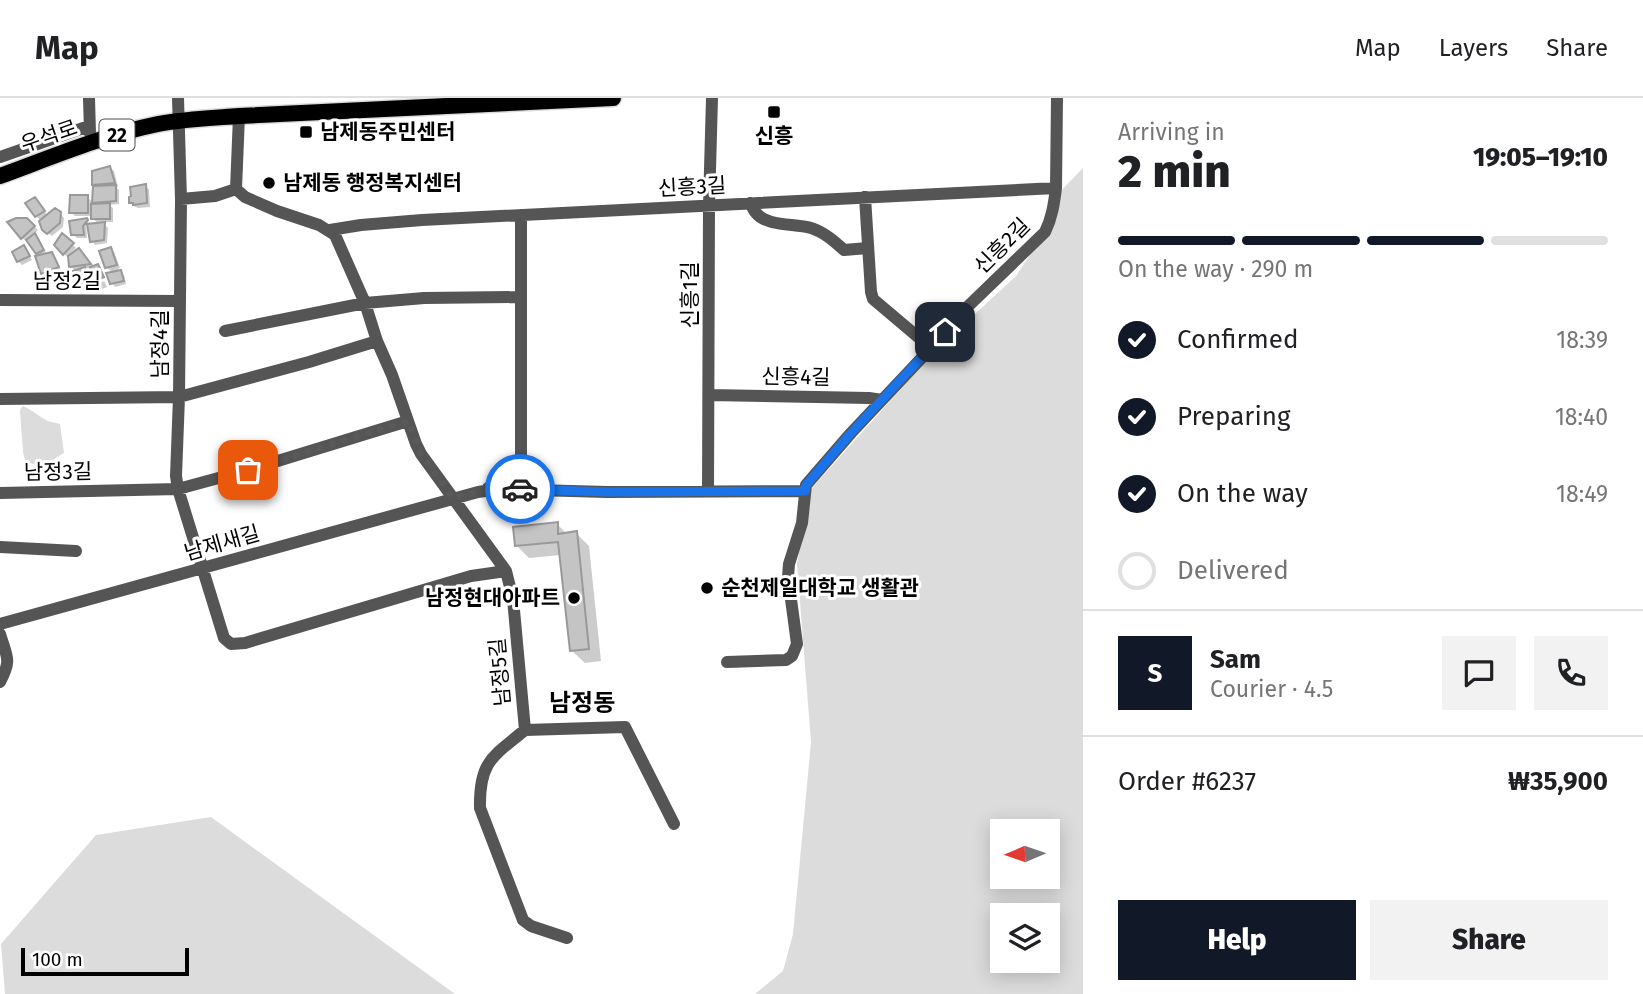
<!DOCTYPE html>
<html lang="en">
<head>
<meta charset="utf-8">
<style>
  :root { --surface:#fff; --page:#f2f2f2; --text:#202124; --muted:#757577; --line:#e0e0e0; --accent:#111827 }
  body { margin:0; font-family:"Fira Sans","Noto Sans KR",sans-serif; background:var(--page); color:var(--text); height:100vh; display:flex; flex-direction:column; font-size:26px; white-space:nowrap }
  * { box-sizing:border-box; margin:0 }
  p { font-size:23px; color:var(--muted) }
  .icon { flex:none; width:38px; height:38px; fill:none; stroke:currentColor; stroke-width:2; stroke-linecap:round; stroke-linejoin:round }
  .map { position:relative; flex:1; overflow:hidden }
  .panel { display:flex; flex-direction:column; background:var(--surface); width:560px }
  .panel>* { flex:none }
  .needle { width:46px; rotate:268deg }
  .controls { position:absolute; left:990px; top:721px; display:grid; gap:14px }
  .controls a { display:grid; place-items:center; width:70px; height:70px; border-radius:0px; background:var(--surface); box-shadow:0 4px 18px #0003; font-size:35px }
  .scale { position:absolute; left:21px; bottom:18px; width:168px; box-sizing:border-box; padding-left:7px; border:4px solid #000; border-top:0; font-size:19px; line-height:24px; white-space:nowrap; color:#000; -webkit-text-stroke:5px #fff; paint-order:stroke }
  .pin { position:absolute; display:grid; place-items:center; width:60px; height:60px; color:#fff; margin:-30px; border-radius:14px; box-shadow:0 4px 10px #0006 }
  .courier { position:absolute; display:grid; place-items:center; width:70px; height:70px; margin:-35px; border:5px solid #1a73e8; border-radius:50%; background:#fff; color:#222; box-shadow:0 2px 9px #0007 }
  .head em { font-style:normal; font-weight:800 }
  .head div { display:flex; flex-direction:column-reverse }
  .head { display:flex; align-items:center; justify-content:space-between; height:119px; padding:0 35px }
  h1 { font-size:46px; font-weight:800; line-height:52px }
  .bar { display:grid; grid-template-columns:repeat(4,1fr); gap:10px 7px; align-content:center; height:84px; padding:0 35px }
  .bar i { height:9px; border-radius:5px; background:var(--line) }
  .bar .current { background:var(--accent) }
  .bar p { grid-column:span 4 }
  .line { display:flex; align-items:center; gap:18px; padding:0 35px; border-top:2px solid var(--line) }
  .line div { flex:1 }
  .round { display:grid; place-items:center; flex:none; width:74px; height:74px; border-radius:0px; background:var(--page) }
  ol { padding:0 35px; list-style:none }
  li { display:flex; align-items:center; gap:21px; height:77px }
  li p { margin-inline-start:auto }
  li .icon { padding:7px; border-radius:50%; background:var(--accent); color:#fff; stroke-width:4 }
  li:last-child { color:var(--muted) }
  li i { width:38px; height:38px; border:4px solid var(--line); border-radius:50% }
  .button { display:flex; gap:14px; margin-top:auto; padding:14px 35px }
  .button a { flex:1; height:80px; border-radius:0px; background:var(--accent); color:#fff; font-size:28px; font-weight:800; line-height:80px; text-align:center }
  .button a+a { background:var(--page); color:var(--text) }
  header { display:flex; align-items:center; gap:42px; box-sizing:border-box; height:98px; padding:0 35px; background:var(--surface); border-bottom:2px solid var(--line) }
  header strong { font-size:33px }
  nav { display:flex; gap:38px; margin-inline-start:auto; font-size:24px }
  main { display:flex; flex:1; min-height:0 }
  .map>svg:first-child { display:block }
  .green { fill:#dcdcdc; fill-rule:evenodd }
  .shadow { fill:#0003 }
  .building { fill:#c4c4c4; stroke:#999; stroke-width:2 }
  .lines { fill:none; stroke-linecap:round; stroke-linejoin:round }
  .major-casing { stroke:#dbdbdb; stroke-width:19 }
  .minor { stroke:#555; stroke-width:12 }
  .major { stroke:#000; stroke-width:16 }
  .done { stroke:#595959; stroke-width:7; stroke-dasharray:0 12.6 }
  .route { stroke:#1a73e8; stroke-width:9 }
  .poi-dot { fill:#000; stroke:#fff; stroke-width:2.5 }
  .labels { text-anchor:middle; stroke-width:6; stroke-linejoin:round; paint-order:stroke }
  .shield { fill:#fff; stroke:#4c4c4c; stroke-width:2 }
  .shield-label { font-size:19px; font-weight:bold; fill:#000 }
  .poi-label { font-size:21px; font-weight:bold; fill:#000; stroke:#fff; text-anchor:start }
  .street-label { font-size:21px; fill:#000; stroke:#fff }
  .quarter-label { font-size:24px; font-weight:bold; fill:#000; stroke:#fff }
</style>
</head>
<body>
<header>
<strong>Map</strong>
<nav><a>Map</a><a>Layers</a><a>Share</a></nav>
</header>
<main>
<div class="map">
<svg width="1083" height="896" viewBox="0 0 1083 896">
  <rect width="100%" height="100%" fill="#fff"/>
  <path class="green" d="M1083,70V896H755L783,873L793,836L811,644L797,466L811,391L935,253L1016,178L1045,134L1055,99ZM1003,733H1048V779H1003ZM1003,817H1048V863H1003Z
    M23,308C33,312 39,319 48,323C50,324 58,325 60,326L64,355C50,363 41,373 25,362L23,354L20,313L21,310Z
    M211,719L455,896H5L1,846L96,737Z"/>
  <path class="shadow" d="M110,70L114,73L118,89H116L119,92V106L109,107L113,110V124H102L108,130L107,145L95,147L92,143L99,126L93,121L95,118H75L71,114L88,99L91,103V108H97L94,104V74Z
    M146,88L149,92L150,109L138,110L134,108L130,105L133,100Z
    M38,105L48,118L60,115L64,120L63,129L52,138L48,135L41,123L36,118Z
    M26,121L38,132L34,136L39,141L47,157L51,156L55,160L61,173L46,179L43,175L41,159L28,142L26,143L22,140Z
    M87,122L90,125L89,127V124H86L87,140H77L73,136Z
    M72,146L76,150L67,159L56,147Z
    M110,151L114,154L120,170L118,171L124,177L126,186L115,189L112,185L113,175L107,170Z
    M27,153L32,162L22,167L18,163Z
    M83,156L93,169H99L104,181L97,182L92,170L84,171L88,175L91,190L84,193L80,189L76,174L71,168Z
    M104,183L107,189L97,193L94,188Z
    M557,426L567,436L576,435L589,448L601,563L585,565L572,553L561,457L529,460L517,448Z"/>
  <path class="building" d="M110,68L115,85L92,87V73Z
    M146,86L147,105L133,107V105H129V99L131,98L130,89Z
    M116,87V103L92,105L93,88Z
    M70,97H88V115H69Z
    M35,99L45,113L35,119L25,105Z
    M110,105V121H91V106Z
    M55,110L61,114L60,125L47,136L42,132L39,123Z
    M16,120H27L35,128L21,141L7,124Z
    M87,120L88,122L83,128L84,137H71L69,123Z
    M105,124L104,142L90,144L87,126Z
    M35,135L44,152L36,156L26,142Z
    M62,135L74,145L63,157L54,147Z
    M24,147L30,158L17,164L12,154Z
    M111,149L117,167L105,170L99,153Z
    M79,150L91,166L69,169L68,158Z
    M52,154L59,169L41,176L35,158Z
    M98,166L104,179L94,182L90,169Z
    M85,169L88,187L78,190L73,173Z
    M121,172L124,183L110,186L106,175Z
    M558,424V436L577,433L589,551L570,553L558,444L515,448L513,429Z"/>
  <g class="lines">
    <g class="major-casing">
      <path id="major" d="M0,78C52,59 104,37 158,26C185,21 212,20 239,18L613,0"/>
    </g>
    <path class="minor" d="M89,0L90,35
      M178,0L181,101L179,299L176,378L178,391L224,540L231,546L245,545L471,478L506,473
      M239,18L236,91L245,99L277,113L319,127L335,137L365,205L377,243L392,277L416,346L421,356L506,473L513,501L525,632L625,629L674,726
      M0,59L89,28
      M865,99L871,194L873,201L931,250
      M181,101L215,98L236,91
      M750,105C752,108 753,112 756,115C768,129 794,125 811,130C824,134 834,143 844,152L868,150
      M521,117V392
      M330,132L361,127L422,122L1056,90L1057,0
      M0,202L179,203
      M225,233L365,205L424,200L521,199
      M709,297L869,300L882,302
      M0,301L179,299L309,264L377,243
      M488,390L502,382L521,360
      M708,394L709,107L712,0
      M0,395L178,391L248,372L408,323
      M0,449L76,453
      M0,526L478,394L500,391L607,394L805,393
      M0,536C7,560 12,561 0,584
      M727,564L786,562L792,558L797,546L788,479L789,466L802,425L806,387L851,335L931,250L959,217L1045,134C1052,120 1054,106 1056,90
      M525,632C492,659 479,664 480,710L523,822L531,828L567,840"/>
    <use href="#major" class="major"/>
  </g>
  <g class="lines">
    <path class="done" d="M248,372L408,323L421,356L453,400L478,394L520,391"/>
    <path class="route" d="M520,391L607,394L805,393L806,387L851,335L945,234"/>
  </g>
  <g class="poi-dot">
    <rect x="767" y="7" width="14" height="14" rx="3.5"/>
    <rect x="299" y="27" width="14" height="14" rx="3.5"/>
    <circle cx="269" cy="85" r="7"/>
    <circle cx="707" cy="490" r="7"/>
    <circle cx="574" cy="500" r="7"/>
  </g>
  <g class="labels">
    <rect class="shield" x="99.5" y="21.5" width="35" height="31" rx="5"/>
    <g class="shield-label">
      <text x="117" y="44">22</text>
    </g>
    <g class="poi-label">
      <text x="320" y="41">남제동주민센터</text>
      <text x="774" y="45" text-anchor="middle">신흥</text>
      <text x="283" y="92">남제동 행정복지센터</text>
      <text x="721" y="497">순천제일대학교 생활관</text>
      <text x="560" y="507" text-anchor="end">남정현대아파트</text>
    </g>
    <g class="street-label">
      <text transform="translate(49 38) rotate(-19)" y="7">우석로</text>
      <text transform="translate(692 89) rotate(-3)" y="7">신흥3길</text>
      <text transform="translate(1002 148) rotate(-45)" y="7">신흥2길</text>
      <text x="67" y="190">남정2길</text>
      <text transform="translate(690 197) rotate(-90)" y="7">신흥1길</text>
      <text transform="translate(160 246) rotate(-90)" y="7">남정4길</text>
      <text transform="translate(796 279) rotate(1)" y="7">신흥4길</text>
      <text transform="translate(58 374) rotate(-1)" y="7">남정3길</text>
      <text transform="translate(222 445) rotate(-16)" y="7">남제새길</text>
      <text transform="translate(500 574) rotate(-95)" y="7">남정5길</text>
    </g>
    <g class="quarter-label">
      <text x="582" y="613">남정동</text>
    </g>
  </g>
</svg>
<div class="controls">
<a><svg class="needle" viewBox="-14 -14 28 28"><path d="M0-13l5 13h-10z" fill="#e53935"/><path d="M0 13l5-13h-10z" fill="#757577"/></svg></a>
<a><svg class="icon" aria-label="layers" viewBox="0 0 24 24"><path d="M12 4l9 5-9 5-9-5zM3 14l9 5 9-5"/></svg></a>
</div>
<div class="scale">100 m</div>
<div class="pin" style="left:248px;top:372px;background:#ea580c"><svg class="icon" aria-label="bag" viewBox="0 0 24 24"><path d="M5 8h14l-1 12H6zM9 8a3 3 0 0 1 6 0"/></svg></div>
<div class="pin" style="left:945px;top:234px;background:#1f2937"><svg class="icon" aria-label="home" viewBox="0 0 24 24"><path d="M3 11l9-7 9 7M6 9v11h12V9"/></svg></div>
<div class="courier" style="left:520px;top:391px"><svg class="icon" aria-label="car" viewBox="0 0 24 24"><path d="M5 17H2v-5l4-1 3-4h7l3 4 3 1v5h-3M9 17h6M6 11h13"/><circle cx="7" cy="17" r="2"/><circle cx="17" cy="17" r="2"/></svg></div>
</div>
<section class="panel">
<div class="head"><div><h1>2 min</h1><p>Arriving in</p></div><em>19:05–19:10</em></div>
<div class="bar"><i class="current"></i><i class="current"></i><i class="current"></i><i></i><p>On the way · 290 m</p></div>
<ol>
<li><svg class="icon" aria-label="check" viewBox="0 0 24 24"><path d="M5 12l5 5 9-10"/></svg>Confirmed<p>18:39</p></li>
<li><svg class="icon" aria-label="check" viewBox="0 0 24 24"><path d="M5 12l5 5 9-10"/></svg>Preparing<p>18:40</p></li>
<li><svg class="icon" aria-label="check" viewBox="0 0 24 24"><path d="M5 12l5 5 9-10"/></svg>On the way<p>18:49</p></li>
<li><i></i>Delivered</li>
</ol>
<div class="line" style="height:126px"><b class="round" style="background:var(--accent);color:#fff">S</b><div><b>Sam</b><p>Courier · 4.5</p></div><a class="round"><svg class="icon" aria-label="chat" viewBox="0 0 24 24"><path d="M4 5h16v11H9l-5 4z"/></svg></a><a class="round"><svg class="icon" aria-label="phone" viewBox="0 0 24 24"><path d="M5 4h4l2 5-3 2q2 4 5 5l2-3 5 2v4C11 20 4 13 5 4z"/></svg></a></div>
<div class="line" style="height:91px"><div>Order #6237</div><b>₩35,900</b></div>
<div class="button"><a>Help</a><a>Share</a></div>
</section>
</main>
</body>
</html>
